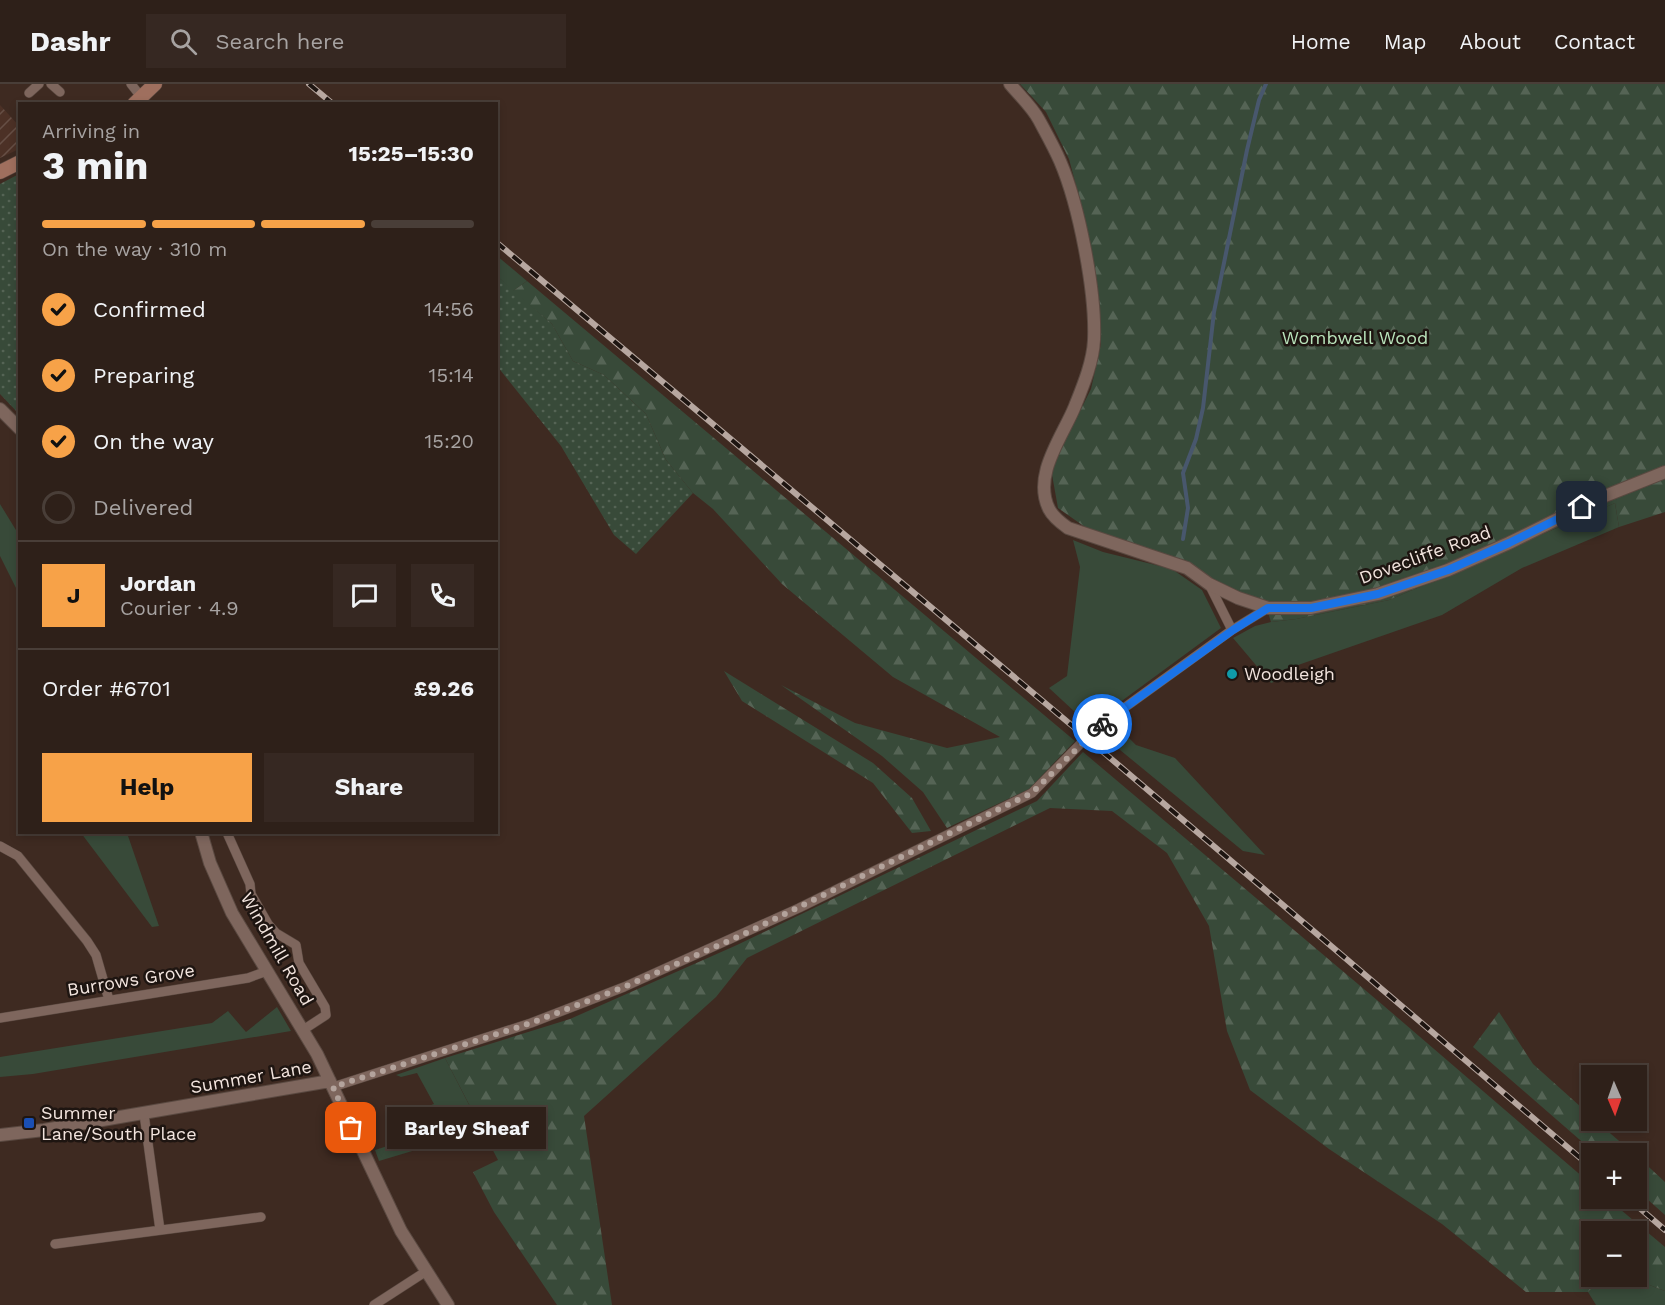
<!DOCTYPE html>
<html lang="en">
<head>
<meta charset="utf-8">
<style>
  :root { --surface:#2e2019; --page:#362822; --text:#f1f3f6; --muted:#a7a3a2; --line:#493e38; --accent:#f7a248 }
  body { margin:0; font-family:"Work Sans",sans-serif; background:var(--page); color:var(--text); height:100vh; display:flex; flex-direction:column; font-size:22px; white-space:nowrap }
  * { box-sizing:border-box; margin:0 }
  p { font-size:20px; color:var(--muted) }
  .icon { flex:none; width:33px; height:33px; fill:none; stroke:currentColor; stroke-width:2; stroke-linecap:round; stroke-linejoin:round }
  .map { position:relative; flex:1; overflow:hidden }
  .side { position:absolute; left:18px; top:18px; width:480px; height:732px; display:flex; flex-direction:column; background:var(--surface); border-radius:0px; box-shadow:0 3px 9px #0003,0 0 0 2px var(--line) }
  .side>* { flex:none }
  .needle { width:39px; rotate:178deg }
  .controls { position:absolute; left:1581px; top:981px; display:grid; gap:12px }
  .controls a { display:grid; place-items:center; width:66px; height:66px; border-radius:0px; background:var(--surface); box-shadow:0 3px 9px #0003,0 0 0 2px var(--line); font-size:30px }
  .pin { position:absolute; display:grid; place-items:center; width:51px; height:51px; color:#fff; margin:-26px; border-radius:12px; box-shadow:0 3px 9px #0006 }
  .courier { position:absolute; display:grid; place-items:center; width:60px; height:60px; margin:-30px; border:4px solid #1a73e8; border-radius:50%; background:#fff; color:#222; box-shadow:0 2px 8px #0007 }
  .bubble { position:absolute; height:42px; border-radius:0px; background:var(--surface); box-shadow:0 3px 9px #0003,0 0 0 2px var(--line); font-size:20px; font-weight:700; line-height:42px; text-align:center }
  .headline em { font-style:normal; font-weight:700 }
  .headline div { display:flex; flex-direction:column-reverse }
  .headline { display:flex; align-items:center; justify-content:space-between; height:102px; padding:0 24px }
  h1 { font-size:39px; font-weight:700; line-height:45px }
  .bar { display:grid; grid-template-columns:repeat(4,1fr); gap:9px 6px; align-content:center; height:72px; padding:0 24px }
  .bar i { height:8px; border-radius:4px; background:var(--line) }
  .bar .active { background:var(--accent) }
  .bar p { grid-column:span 4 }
  .line { display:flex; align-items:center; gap:15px; padding:0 24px; border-top:2px solid var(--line) }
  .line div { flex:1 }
  .round { display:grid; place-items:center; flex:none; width:63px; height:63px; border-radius:0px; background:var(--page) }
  ol { padding:0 24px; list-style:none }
  li { display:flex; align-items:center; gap:18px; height:66px }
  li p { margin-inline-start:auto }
  li .icon { padding:6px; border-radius:50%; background:var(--accent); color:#111; stroke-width:4 }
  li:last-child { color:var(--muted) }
  li i { width:33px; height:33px; border:3px solid var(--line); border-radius:50% }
  .cta { display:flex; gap:12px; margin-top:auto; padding:12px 24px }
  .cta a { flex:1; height:69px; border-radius:0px; background:var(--accent); color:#111; font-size:24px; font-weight:700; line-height:69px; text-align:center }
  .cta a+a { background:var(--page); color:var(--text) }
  header { display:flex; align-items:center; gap:36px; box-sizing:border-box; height:84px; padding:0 30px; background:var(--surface); border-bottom:2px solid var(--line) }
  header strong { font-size:28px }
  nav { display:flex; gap:33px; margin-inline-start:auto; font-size:21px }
  .search { width:420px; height:54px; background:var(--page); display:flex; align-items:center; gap:15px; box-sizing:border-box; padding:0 21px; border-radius:0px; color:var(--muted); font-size:22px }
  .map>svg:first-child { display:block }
  .industrial { fill:url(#industrial-furrows) }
  .grass { fill:#384a39 }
  .forest { fill:url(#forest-firs) }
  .park { fill:url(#park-dots) }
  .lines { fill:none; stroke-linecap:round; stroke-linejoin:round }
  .stream { stroke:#48576d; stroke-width:4 }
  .minor-casing { stroke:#5a4941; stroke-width:10 }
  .tertiary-casing { stroke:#5a4941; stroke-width:14 }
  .secondary-casing { stroke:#5a4941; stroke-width:15 }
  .minor { stroke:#7e665d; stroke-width:9 }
  .tertiary { stroke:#7e665d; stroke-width:12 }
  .secondary { stroke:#9f6f5e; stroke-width:14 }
  .rail-casing { stroke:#b7a7a0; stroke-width:6 }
  .rail { stroke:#1e1511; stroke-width:4; stroke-dasharray:11; stroke-linecap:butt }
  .done { stroke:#b3a39c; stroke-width:6; stroke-dasharray:0 10.8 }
  .route { stroke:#1a73e8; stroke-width:8 }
  .culture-dot { fill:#0f9aa8; stroke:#1e1511; stroke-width:2 }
  .transit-dot { fill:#1a4fb4; stroke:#1e1511; stroke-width:2 }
  .labels { text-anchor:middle; stroke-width:5; stroke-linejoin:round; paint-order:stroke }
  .park-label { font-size:18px; fill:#bae4bc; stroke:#1e1511 }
  .street-label { font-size:18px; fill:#f2e4de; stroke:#1e1511 }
  .poi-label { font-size:18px; fill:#f2e4de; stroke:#1e1511; text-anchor:start }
</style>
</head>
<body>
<header>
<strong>Dashr</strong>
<div class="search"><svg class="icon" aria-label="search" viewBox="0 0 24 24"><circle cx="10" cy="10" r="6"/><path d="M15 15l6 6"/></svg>Search here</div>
<nav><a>Home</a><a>Map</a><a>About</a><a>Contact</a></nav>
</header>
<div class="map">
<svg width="1665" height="1221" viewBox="0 0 1665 1221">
  <defs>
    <pattern id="industrial-furrows" width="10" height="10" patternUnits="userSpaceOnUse" patternTransform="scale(1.5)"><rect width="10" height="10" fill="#4c3126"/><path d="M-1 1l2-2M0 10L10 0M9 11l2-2" fill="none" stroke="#664f45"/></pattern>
    <pattern id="forest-firs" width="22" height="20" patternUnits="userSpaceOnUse" patternTransform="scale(1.5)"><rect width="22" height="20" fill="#384a39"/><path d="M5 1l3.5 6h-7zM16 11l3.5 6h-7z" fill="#556455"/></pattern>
    <pattern id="park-dots" width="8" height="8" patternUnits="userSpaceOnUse" patternTransform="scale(1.5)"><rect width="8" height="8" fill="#384a39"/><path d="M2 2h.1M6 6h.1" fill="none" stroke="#556455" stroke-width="1.8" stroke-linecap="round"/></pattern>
  </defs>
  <rect width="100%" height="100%" fill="#3e2a21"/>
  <path class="industrial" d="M0,21L20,43L19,65L0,74Z"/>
  <path class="grass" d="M496,171L527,197L513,207L497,192Z
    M1615,419L1619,443L1522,484L1442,531L1278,588L1274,598L1271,599L1233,554L1255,542L1271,538L1296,535L1389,516Z
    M0,420L19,451V510L0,472Z
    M1073,456L1103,468L1172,485L1202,506L1221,544L1089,641L1049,604L1067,592L1080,483Z
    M1122,632L1121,646L1136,661L1175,674L1265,771L1243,767L1103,652Z
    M81,749H127L159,842L152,843Z
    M277,923L291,947L33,990L0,993V973L212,939L228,927L246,948Z
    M445,974L482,1046L379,1077L375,1066L403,1057C406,1050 402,1044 403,1037C405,1028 426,1023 434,1020L417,989L401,993L396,991Z
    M1603,1193H1629L1665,1207V1221H1596L1588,1208Z"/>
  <path class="forest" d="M1020,0H1665V428L1619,443L1615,419L1389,516L1296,535L1271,538L1266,522L1102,455L1058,424L1051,385L1091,305L1101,260L1099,214L1084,131L1069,75L1046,28Z
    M527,197L1075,657L1029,705L947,744L923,708L882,672L781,601L855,639L947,664L1000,653L893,593L782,500L713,425L693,409L666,376L646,330L604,291L573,277L552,240L513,207Z
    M724,587L873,679L912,714L931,747L912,749L873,699L742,617Z
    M1083,668L1384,922L1591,1100L1592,1114L1608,1115L1665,1163V1207L1629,1193L1636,1192V1148H1592V1192L1603,1193L1588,1208H1526L1442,1140L1329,1065L1250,1006L1227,947L1209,842L1167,769L1112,727L1050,724L747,874L716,913L584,1032L612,1221H557L494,1128L473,1088L498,1076L445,974L570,935L737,861L1037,717Z
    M1499,928L1533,980L1591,1032L1592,1036L1596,1037L1633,1069H1595L1473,963Z
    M1637,1072L1665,1098V1131L1637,1106Z"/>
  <path class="park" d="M19,90V330L0,310V100Z
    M497,192L552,240L573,277L604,291L646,330L666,376L693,409L636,470L614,451L561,362L497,282Z"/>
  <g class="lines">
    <path class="stream" d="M1183,455L1188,424L1183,389L1196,355L1203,324L1214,228L1247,66L1259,16L1266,0"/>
    <g class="minor-casing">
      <path id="minor" d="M51,0L60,8
        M131,0L142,14
        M29,9L39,0
        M1209,500L1232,546
        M228,751L250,800L251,810L268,840L276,849L296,861L299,879L325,923L326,931L303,946
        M0,762L18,772L87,857L96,871L109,916
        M0,934L248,894L267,887
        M333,1003L531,939L624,903L799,824L1032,709L1095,645L1232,546L1268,524
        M144,1030L160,1146
        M55,1160L261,1133
        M374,1221L425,1188"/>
    </g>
    <g class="tertiary-casing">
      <path id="tertiary" d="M1010,0C1020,12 1032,23 1039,36C1046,49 1054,63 1060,77C1079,121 1096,208 1094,256C1093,278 1083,302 1075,322C1063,352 1032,391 1049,425C1053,433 1061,439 1068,444L1187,484L1209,500L1238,514L1268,524H1311L1378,510L1448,486L1509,459L1600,414L1665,388
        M0,325L20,345
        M201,748L210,779L232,829L317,970L401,1147L448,1221
        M0,1051L44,1046L330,997"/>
    </g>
    <g class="secondary-casing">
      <path id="secondary" d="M134,20L155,0
        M0,88L20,78"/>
    </g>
    <use href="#minor" class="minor"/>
    <use href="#tertiary" class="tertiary"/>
    <use href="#secondary" class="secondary"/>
    <g class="rail-casing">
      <path id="rail" d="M309,0L333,20
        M496,158L1082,650L1592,1084
        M1628,1114L1665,1146"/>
    </g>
    <use href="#rail" class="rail"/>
  </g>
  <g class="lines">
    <path class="done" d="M351,1044L333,1003L531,939L624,903L742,851L1032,709L1102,640"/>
    <path class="route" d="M1102,640L1233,546L1268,524H1311L1378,510L1448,486L1509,459L1582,423"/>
  </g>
  <circle class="culture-dot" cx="1232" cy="590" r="6"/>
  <rect class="transit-dot" x="23" y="1033" width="12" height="12" rx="3"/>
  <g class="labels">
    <g class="park-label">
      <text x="1355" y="260">Wombwell Wood</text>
    </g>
    <g class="street-label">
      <text transform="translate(1425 471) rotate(-20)" y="6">Dovecliffe Road</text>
      <text transform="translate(277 865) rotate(60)" y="6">Windmill Road</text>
      <text transform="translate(131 896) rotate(-9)" y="6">Burrows Grove</text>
      <text transform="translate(251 993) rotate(-10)" y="6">Summer Lane</text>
    </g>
    <g class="poi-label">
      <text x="1244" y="596">Woodleigh</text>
      <text x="41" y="1035">Summer<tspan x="41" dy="21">Lane/South Place</tspan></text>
    </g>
  </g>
</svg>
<div class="controls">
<a><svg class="needle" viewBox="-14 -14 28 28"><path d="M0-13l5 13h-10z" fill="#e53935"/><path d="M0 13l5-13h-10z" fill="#a7a3a2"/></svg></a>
<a>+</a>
<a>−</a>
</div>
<div class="pin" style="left:351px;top:1044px;background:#ea580c"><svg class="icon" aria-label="bag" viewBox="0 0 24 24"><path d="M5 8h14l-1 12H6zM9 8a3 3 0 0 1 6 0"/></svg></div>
<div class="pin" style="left:1582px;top:423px;background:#1f2937"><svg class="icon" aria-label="home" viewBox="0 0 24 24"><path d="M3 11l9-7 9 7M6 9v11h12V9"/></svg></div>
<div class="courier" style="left:1102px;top:640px"><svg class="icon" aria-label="bike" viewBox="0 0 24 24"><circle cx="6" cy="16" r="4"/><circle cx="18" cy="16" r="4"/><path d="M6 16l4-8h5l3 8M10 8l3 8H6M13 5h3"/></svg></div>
<div class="bubble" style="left:387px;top:1023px;width:159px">Barley Sheaf</div>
<section class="side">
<div class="headline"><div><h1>3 min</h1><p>Arriving in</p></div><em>15:25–15:30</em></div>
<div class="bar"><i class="active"></i><i class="active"></i><i class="active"></i><i></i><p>On the way · 310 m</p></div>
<ol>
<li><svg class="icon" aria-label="check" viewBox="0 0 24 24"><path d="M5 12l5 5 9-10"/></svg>Confirmed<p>14:56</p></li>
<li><svg class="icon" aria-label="check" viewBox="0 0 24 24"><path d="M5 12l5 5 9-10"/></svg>Preparing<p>15:14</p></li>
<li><svg class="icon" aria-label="check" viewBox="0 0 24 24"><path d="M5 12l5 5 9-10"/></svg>On the way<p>15:20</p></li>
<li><i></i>Delivered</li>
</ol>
<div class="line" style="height:108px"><b class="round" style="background:var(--accent);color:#111">J</b><div><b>Jordan</b><p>Courier · 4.9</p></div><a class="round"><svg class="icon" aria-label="chat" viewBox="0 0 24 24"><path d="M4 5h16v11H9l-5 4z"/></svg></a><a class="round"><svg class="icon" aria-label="phone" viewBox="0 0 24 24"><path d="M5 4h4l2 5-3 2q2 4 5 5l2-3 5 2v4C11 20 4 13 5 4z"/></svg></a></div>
<div class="line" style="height:78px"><div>Order #6701</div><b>£9.26</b></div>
<div class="cta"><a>Help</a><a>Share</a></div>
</section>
</div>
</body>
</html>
